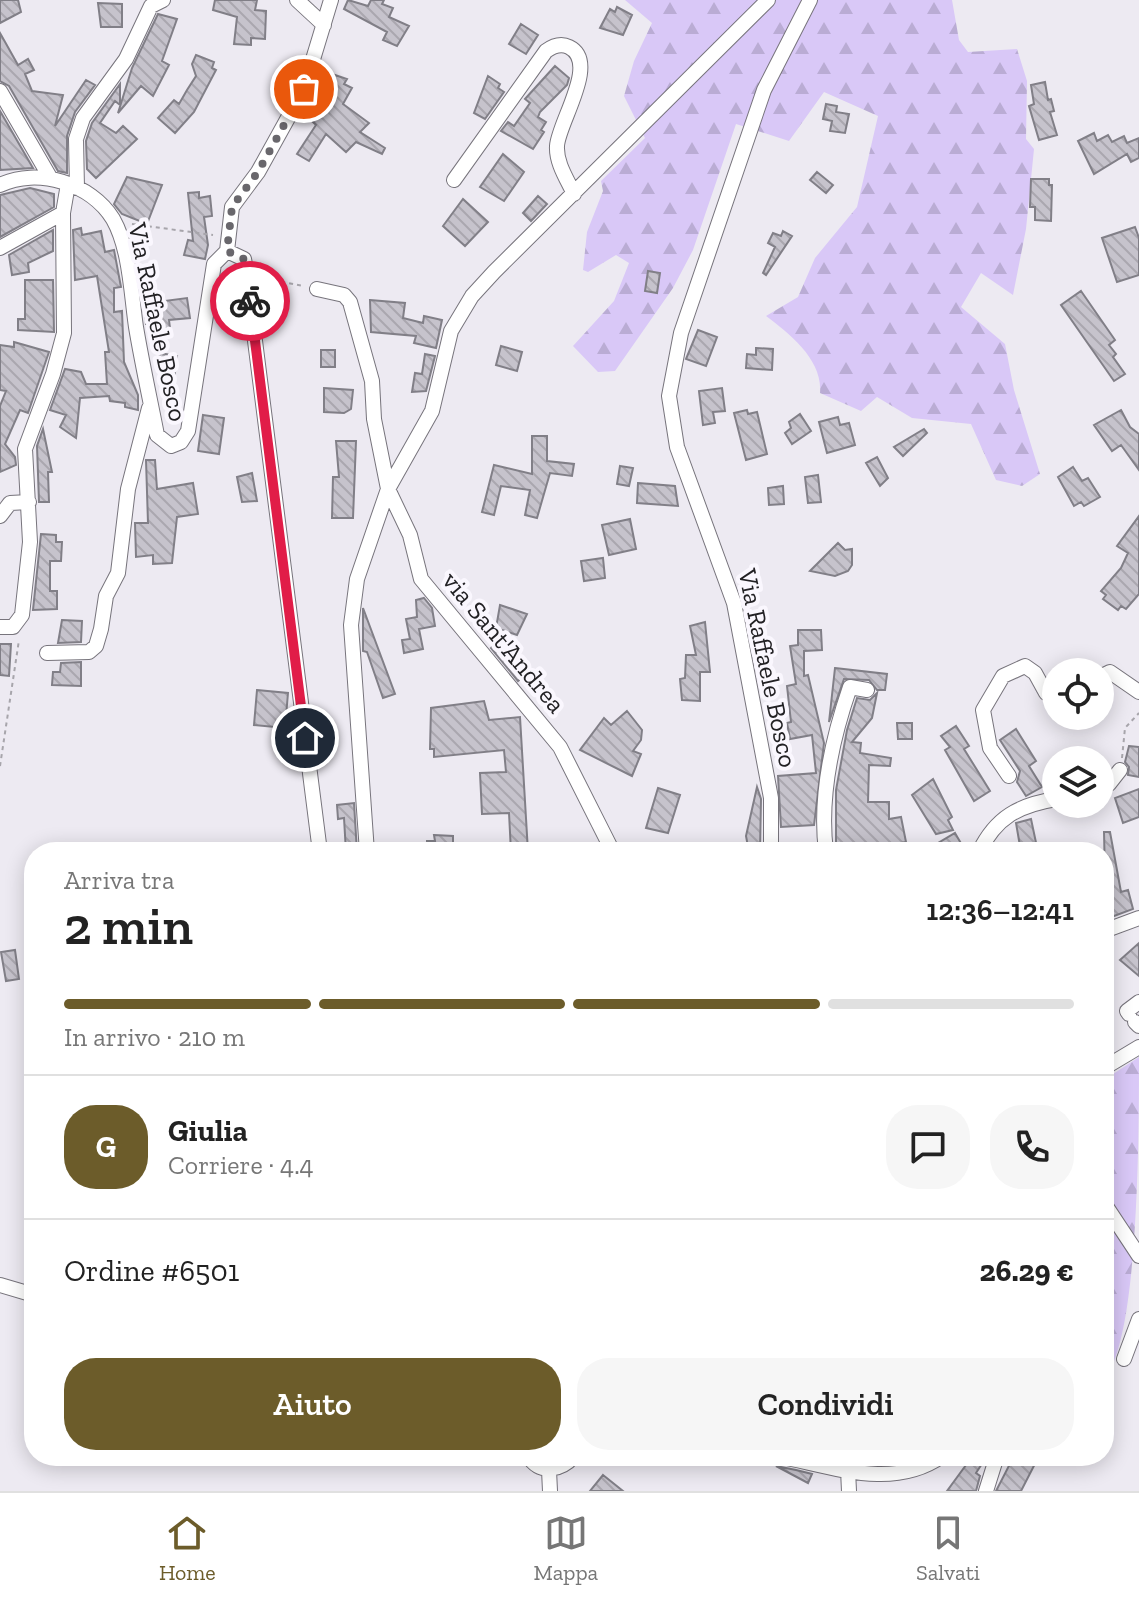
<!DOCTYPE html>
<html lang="it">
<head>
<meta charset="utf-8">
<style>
  :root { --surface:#fff; --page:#f6f6f6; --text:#222; --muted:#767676; --line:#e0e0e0; --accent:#6c5c2a }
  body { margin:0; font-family:"Zilla Slab",serif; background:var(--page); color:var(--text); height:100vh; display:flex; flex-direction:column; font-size:30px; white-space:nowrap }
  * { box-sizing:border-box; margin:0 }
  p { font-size:26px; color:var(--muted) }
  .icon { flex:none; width:44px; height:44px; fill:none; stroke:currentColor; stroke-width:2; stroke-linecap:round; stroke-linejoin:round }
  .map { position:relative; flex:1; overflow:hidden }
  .panel { position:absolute; left:24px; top:842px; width:1090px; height:624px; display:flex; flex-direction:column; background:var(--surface); border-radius:32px; box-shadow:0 4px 20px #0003 }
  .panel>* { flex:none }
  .tools { position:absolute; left:1042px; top:658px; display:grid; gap:16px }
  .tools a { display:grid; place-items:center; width:72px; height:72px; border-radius:50%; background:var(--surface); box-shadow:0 4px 20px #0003; font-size:40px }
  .pin { position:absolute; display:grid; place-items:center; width:68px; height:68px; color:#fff; margin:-34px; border:4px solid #fff; border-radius:50%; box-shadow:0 2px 8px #0007 }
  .courier { position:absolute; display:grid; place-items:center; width:80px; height:80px; margin:-40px; border:6px solid #e11d48; border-radius:50%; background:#fff; color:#222; box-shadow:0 2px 10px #0007 }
  .overview em { font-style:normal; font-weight:600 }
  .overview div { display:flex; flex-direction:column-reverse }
  .overview { display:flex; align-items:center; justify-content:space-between; height:136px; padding:0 40px }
  h1 { font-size:52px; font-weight:600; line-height:60px }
  .bar { display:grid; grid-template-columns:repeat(4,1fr); gap:12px 8px; align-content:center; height:96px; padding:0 40px }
  .bar i { height:10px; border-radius:6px; background:var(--line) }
  .bar .on { background:var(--accent) }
  .bar p { grid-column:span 4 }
  .line { display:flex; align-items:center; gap:20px; padding:0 40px; border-top:2px solid var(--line) }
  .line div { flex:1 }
  .round { display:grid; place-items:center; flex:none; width:84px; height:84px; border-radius:32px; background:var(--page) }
  .action { display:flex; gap:16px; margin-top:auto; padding:16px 40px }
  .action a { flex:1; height:92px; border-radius:32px; background:var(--accent); color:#fff; font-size:32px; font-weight:600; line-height:92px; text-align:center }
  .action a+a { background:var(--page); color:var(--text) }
  .dock { display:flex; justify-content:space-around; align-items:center; height:112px; border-top:2px solid var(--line); background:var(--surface); font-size:22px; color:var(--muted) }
  .dock a { display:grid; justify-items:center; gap:4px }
  .dock .on { color:var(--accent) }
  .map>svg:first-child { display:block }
  .forest { fill:url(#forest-firs) }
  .building { fill:url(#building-back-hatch); stroke:#817f87; stroke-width:2 }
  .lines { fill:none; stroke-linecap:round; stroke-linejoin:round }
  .minor-casing { stroke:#77747c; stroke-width:16 }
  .path { stroke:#a7a5ab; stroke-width:2; stroke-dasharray:4 4; stroke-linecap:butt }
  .minor { stroke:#fff; stroke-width:14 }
  .done { stroke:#69676c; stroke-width:8; stroke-dasharray:0 14.4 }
  .route { stroke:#e11d48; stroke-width:10 }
  .labels { text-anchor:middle; stroke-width:8; stroke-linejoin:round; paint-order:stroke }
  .street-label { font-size:26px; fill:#222124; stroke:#faf7fe }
</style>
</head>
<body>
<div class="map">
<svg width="1139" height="1491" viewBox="0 0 1139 1491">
  <defs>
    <pattern id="forest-firs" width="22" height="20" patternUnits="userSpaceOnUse" patternTransform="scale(2)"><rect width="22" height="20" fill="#d9c8f7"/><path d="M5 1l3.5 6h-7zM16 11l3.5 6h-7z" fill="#baacd4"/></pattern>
    <pattern id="building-back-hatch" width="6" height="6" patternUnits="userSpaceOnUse" patternTransform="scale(2)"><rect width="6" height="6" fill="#c6c3cc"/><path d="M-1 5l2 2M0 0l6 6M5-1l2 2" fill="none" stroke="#aaa7af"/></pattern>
  </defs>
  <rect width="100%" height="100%" fill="#edeaf2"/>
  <path class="forest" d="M625,0H952L959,40L968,52L1017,49L1027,81L1026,139L1034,149L1026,229L1013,295L981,273L961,307L1005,344L1014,390L1040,474L1022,486L996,480L971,424L912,418L877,397L861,411L820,393C823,360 790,334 766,316L798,297L815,258L857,207L878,116L824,92L789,141L736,124L693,250L673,288L615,371L598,372L573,346L614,301L629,263L616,255L588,272L583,270L587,232L603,191L601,181L645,138L624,96L634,61L652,23Z
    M1139,1057C1139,1129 1139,1320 1109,1372L1104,1368V1080Z"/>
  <path class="building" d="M0,0H18L21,12L0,23Z
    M215,0H257L255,10L266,11L265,39L251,38V45L234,44L237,17L213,10Z
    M348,0L368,6L371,0H384L382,4L393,8L389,17L409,26L397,46L383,40L387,32L344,9Z
    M98,3L122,4V27H101Z
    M617,7L632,15L623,35L600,28L610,9L615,12Z
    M158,14L177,19L162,61L169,65L153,96L141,86L118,113L132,68Z
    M521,24L538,35L526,54L509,44Z
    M0,33L18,65L28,59L34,70L25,74L32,91L63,95L55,126L86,80L95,85L75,112L67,136V173L58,171L9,86L0,81Z
    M196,55L214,62L212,68L216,70L194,112L175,133L158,118L174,100L179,104L187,90L196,76L192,64Z
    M555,66L569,78L567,85L540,112L538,117L546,122L541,130L544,132L533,149L501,131L508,122L514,126L530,103L525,99Z
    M335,75L347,79L344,84L352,88L343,104L369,123L360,132L385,148L382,154L356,142L346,152L326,134L309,161L297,154L316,125L310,119L320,110Z
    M488,76L500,84L498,88L504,92L485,119L474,113Z
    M1045,82L1048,100L1051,99L1054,111L1050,112L1057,135L1039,140L1029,106L1034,104L1031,85Z
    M120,84V105L115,101L100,123L116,133L123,126L137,139L96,178L87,169L86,141L92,123Z
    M826,104L837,106L836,112L849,114L845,133L830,131L832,121L823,119Z
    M0,111L33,168L0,170Z
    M1094,133L1097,141L1108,135L1112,142L1124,136L1127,143L1139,138V158L1131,162L1127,154L1094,174L1078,141Z
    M503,154L524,172L504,201L480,187Z
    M817,172L833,185L826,193L810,180Z
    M127,177L162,185L147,224L122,214L114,204Z
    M1031,179H1049V185H1052L1051,221L1035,220V207H1030Z
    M30,188L54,194V207L0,237V195Z
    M199,192V198L210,196L212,216L204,217L208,245L205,259L184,255L188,240L193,241L188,193Z
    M538,196L547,204L531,221L523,213Z
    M463,199L488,222L465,246L443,226Z
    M1135,227L1139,238V275L1117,282L1102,238Z
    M81,228L82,235L101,231L105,252L114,250L121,287L114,288V312L122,311L124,362L138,395V410L125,407V403L110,401L109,396L80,398L76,438L60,427L66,415L50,410L65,369L81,372L86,384H107L105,352H109L97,276L75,280L73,230Z
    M53,230V251L28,263L29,272L12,275L9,255Z
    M783,231L792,236L766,275L763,273L775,247L768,243L773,233L781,236Z
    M648,271L660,273L657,293L645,291Z
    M140,278H152L154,303L156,296L164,295L165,301L187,298L190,318L169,320L170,328H159L158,323L146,324Z
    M25,280H53L54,332L18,330V319H25Z
    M1081,291L1115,340L1109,345L1116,354L1113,357L1125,374L1114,381L1061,305Z
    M370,300L405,303L403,318L423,323L424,316L442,320L436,348L414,343L416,336L371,332Z
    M698,330L717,337L706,366L686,359Z
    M14,342L49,352L28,413L20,410L5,444L15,457L16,465L0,472V406L6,391L0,390V345L14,347Z
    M501,346L522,352L517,371L496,365Z
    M756,348L773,349L772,370L746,368L747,354L756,355Z
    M321,350H335V367H321Z
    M160,353L177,356L174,380L163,377L165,365L158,364Z
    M425,354L435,356L426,391L412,392L415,373L422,374Z
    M324,388L353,390L351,409L344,413L324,412Z
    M722,388L725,411L713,412L715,423L703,425L699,391Z
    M747,410L748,414L757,412L767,454L746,460L734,413Z
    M1121,410L1130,427L1139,434V470L1121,445L1112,451L1094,425Z
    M800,414L811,431L792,444L785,433L791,428L789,422Z
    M203,415L224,418L219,454L198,451Z
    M838,417L840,425L849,423L855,445L827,453L819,422Z
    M43,429L52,472H48L49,502H39L37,446Z
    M924,429L927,433L903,456L894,447Z
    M532,436H547V461L574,464L572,476L550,473L537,518L525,515L530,490L501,486L494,515L482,512L494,465L532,474Z
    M336,441H356L353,518H332L333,477H339Z
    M877,457L888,478L880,486L866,463Z
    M146,460H155L157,489L193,483L198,514L177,517L172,563L153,564V555L136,557L135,523H148Z
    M620,466L633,468L629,486L617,484Z
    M1073,467L1082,481L1088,478L1100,497L1084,506L1081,502L1074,506L1058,477Z
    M252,473L257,501L242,502L237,477Z
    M818,475L821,502L808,503L805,477Z
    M638,483L675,486L678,506L637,503Z
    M783,486L784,504L769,505L768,488Z
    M1139,516V594L1126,609L1121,606L1118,610L1103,599L1106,595L1101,591L1121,568L1128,553L1117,546Z
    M630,519L636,549L609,555L602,525Z
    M41,534L56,535V542H62L61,561H50V591H57V609L33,610Z
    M838,543L845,550L852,549V565L848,571L835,576L810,571Z
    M603,558L605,578L584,581L581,561Z
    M424,598L432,608L435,626L419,629L423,649L404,653L402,640L410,639L406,619L417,617L416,600Z
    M500,605L527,614L517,635L496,628Z
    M363,608L395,694L383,698L367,652L363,651Z
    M62,620L82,621L81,642L58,643Z
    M705,622L710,672H700V701L682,700L680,679L685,678L686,655H696L690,626Z
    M798,630H821L822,650L804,651V676L808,675L824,743L814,825L781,827L778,776L816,773L812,735L790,739L787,723L791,722L787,686L796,684L790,646L798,645Z
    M497,642L525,675L518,681L491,648Z
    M0,644H11L9,676L0,675Z
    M81,662V686L52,685L53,672H60L61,663Z
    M835,668L887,674L885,690H877L869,680L844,679L829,722Z
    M257,690L288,693L285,728L254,725Z
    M877,693L872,718L852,742L861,743L860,753L891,758L890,766L869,765L868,802H889V819L901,817L906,842L874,848V852H836V790L847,730L857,698L870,700Z
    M484,701L489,720L520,717L528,852H511L509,813L482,814L480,773L506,772L504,750L434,757V749H430L431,708Z
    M627,711L642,730L641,740L633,751L641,754L632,776L580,750L604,718L611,725Z
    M897,723H912V739H898Z
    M956,726L969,746L964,749L990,791L974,801L945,750L950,747L941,736Z
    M1016,729L1036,761L1029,766L1042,787L1026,796L1017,782L1020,771L1000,740Z
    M1129,746L1139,747V777L1128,775L1129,767L1125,762Z
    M933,779L952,817L948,820L953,830L936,834L912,795Z
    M757,787L761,799L760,852H749L746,836Z
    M658,788L680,795L668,833L646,828Z
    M1139,789V817L1123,823L1115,798Z
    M354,803L357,852H346L344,818L338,819L337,805Z
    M1031,819L1038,852H1021L1016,823Z
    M1104,832H1110L1121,892L1128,890L1133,909L1106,919Z
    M955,833L966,852H923Z
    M434,835L453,836V852H427V841H435Z
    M1139,943V976L1120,960Z
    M15,950L19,979L6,981L1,952Z
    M954,1456H987L976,1473L980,1476L976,1491H947L966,1465Z
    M1014,1456H1039L1021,1491H996Z
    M776,1466L796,1470L812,1474L808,1483Z
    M603,1475L623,1491H590Z"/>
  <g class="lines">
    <g class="minor-casing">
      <path id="minor" d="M297,0L324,25
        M0,91L51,179
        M454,180L546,51C553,46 561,43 569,47C600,62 558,123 557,146C556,163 567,179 574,194
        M0,185C37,167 91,183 113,219C130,249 131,293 136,327C142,363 150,399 157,435L171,446L181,442L188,431L214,264L227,251
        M77,188L76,139L83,118L126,59L151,6L163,0
        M0,248L63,213L68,184
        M227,251L244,259L246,270L320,852
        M227,251L232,207L258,172L304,89L331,0
        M317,289L344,295L350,302L372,381L374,419L388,489L410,535L421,579L560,747L613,852
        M0,516L10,503L29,502
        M0,627H13L22,615L30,542L25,449L53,374L64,333L63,213
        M47,653L89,652L96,646L101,629L106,596L118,573L128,489L149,408
        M1100,677L1110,672L1139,692
        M1009,776L990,748L983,710L1003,676L1025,666L1035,673L1046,693L1056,697
        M1100,787L1109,784L1120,770
        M367,852L351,625L357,579L388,489L432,411L451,331L472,296L494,272L768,0
        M771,852V798L734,603L677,447L669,396L681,333L764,90L810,0
        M826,852C819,797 832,739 850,687L867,690
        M979,852C996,817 1019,805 1056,799
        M1104,931L1139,918
        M1129,1014L1127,1011L1139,1002
        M1135,1022L1139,1026
        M1104,1068L1139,1047
        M1104,1203L1139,1256
        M0,1285L34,1295
        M1124,1359L1139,1319
        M528,1456C540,1475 561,1471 574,1456
        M777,1456C832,1466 892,1491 942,1456
        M549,1470L550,1491
        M848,1470L849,1491
        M986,1491L997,1456"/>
    </g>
    <path class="path" d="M132,224L213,235
      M260,263L267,279L303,286
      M1122,758L1125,728L1139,713
      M0,766L19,640"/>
    <use href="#minor" class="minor"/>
  </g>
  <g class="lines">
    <path class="done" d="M250,301L244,259L227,251L232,207L258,172L304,89"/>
    <path class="route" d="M250,301L305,738"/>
  </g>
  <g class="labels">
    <g class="street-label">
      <text transform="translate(158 322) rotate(78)" y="9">Via Raffaele Bosco</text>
      <text transform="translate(504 642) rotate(50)" y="9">via Sant'Andrea</text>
      <text transform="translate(768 668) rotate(78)" y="9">Via Raffaele Bosco</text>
    </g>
  </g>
</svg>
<div class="tools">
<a><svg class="icon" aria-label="locate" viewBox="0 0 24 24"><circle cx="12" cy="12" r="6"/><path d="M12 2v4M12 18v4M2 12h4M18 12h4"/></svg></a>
<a><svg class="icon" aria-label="layers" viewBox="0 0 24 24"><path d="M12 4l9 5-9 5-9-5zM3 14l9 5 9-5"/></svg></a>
</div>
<div class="pin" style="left:304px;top:89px;background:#ea580c"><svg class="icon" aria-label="bag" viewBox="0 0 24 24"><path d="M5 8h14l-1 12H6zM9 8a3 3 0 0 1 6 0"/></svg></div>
<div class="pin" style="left:305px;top:738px;background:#1f2937"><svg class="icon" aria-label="home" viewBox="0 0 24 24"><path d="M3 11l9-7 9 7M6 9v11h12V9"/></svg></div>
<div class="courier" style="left:250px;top:301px"><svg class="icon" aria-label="bike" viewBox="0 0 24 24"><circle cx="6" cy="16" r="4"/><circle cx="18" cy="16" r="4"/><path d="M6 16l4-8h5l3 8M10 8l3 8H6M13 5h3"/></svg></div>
<section class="panel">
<div class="overview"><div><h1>2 min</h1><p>Arriva tra</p></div><em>12:36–12:41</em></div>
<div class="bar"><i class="on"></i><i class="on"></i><i class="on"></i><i></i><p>In arrivo · 210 m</p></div>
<div class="line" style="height:144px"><b class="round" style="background:var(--accent);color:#fff">G</b><div><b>Giulia</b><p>Corriere · 4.4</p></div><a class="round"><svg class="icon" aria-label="chat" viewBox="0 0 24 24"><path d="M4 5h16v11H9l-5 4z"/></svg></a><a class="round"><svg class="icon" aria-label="phone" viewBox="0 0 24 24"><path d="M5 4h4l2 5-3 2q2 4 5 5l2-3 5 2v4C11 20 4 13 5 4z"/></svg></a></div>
<div class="line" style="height:104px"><div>Ordine #6501</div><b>26.29 €</b></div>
<div class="action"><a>Aiuto</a><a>Condividi</a></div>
</section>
</div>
<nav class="dock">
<a class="on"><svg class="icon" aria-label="home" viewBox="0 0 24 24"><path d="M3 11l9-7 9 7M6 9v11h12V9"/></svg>Home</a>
<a><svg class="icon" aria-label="map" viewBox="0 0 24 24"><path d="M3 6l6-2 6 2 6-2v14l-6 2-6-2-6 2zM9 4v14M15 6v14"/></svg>Mappa</a>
<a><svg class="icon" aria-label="saved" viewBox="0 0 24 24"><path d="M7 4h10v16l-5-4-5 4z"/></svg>Salvati</a>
</nav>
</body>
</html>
